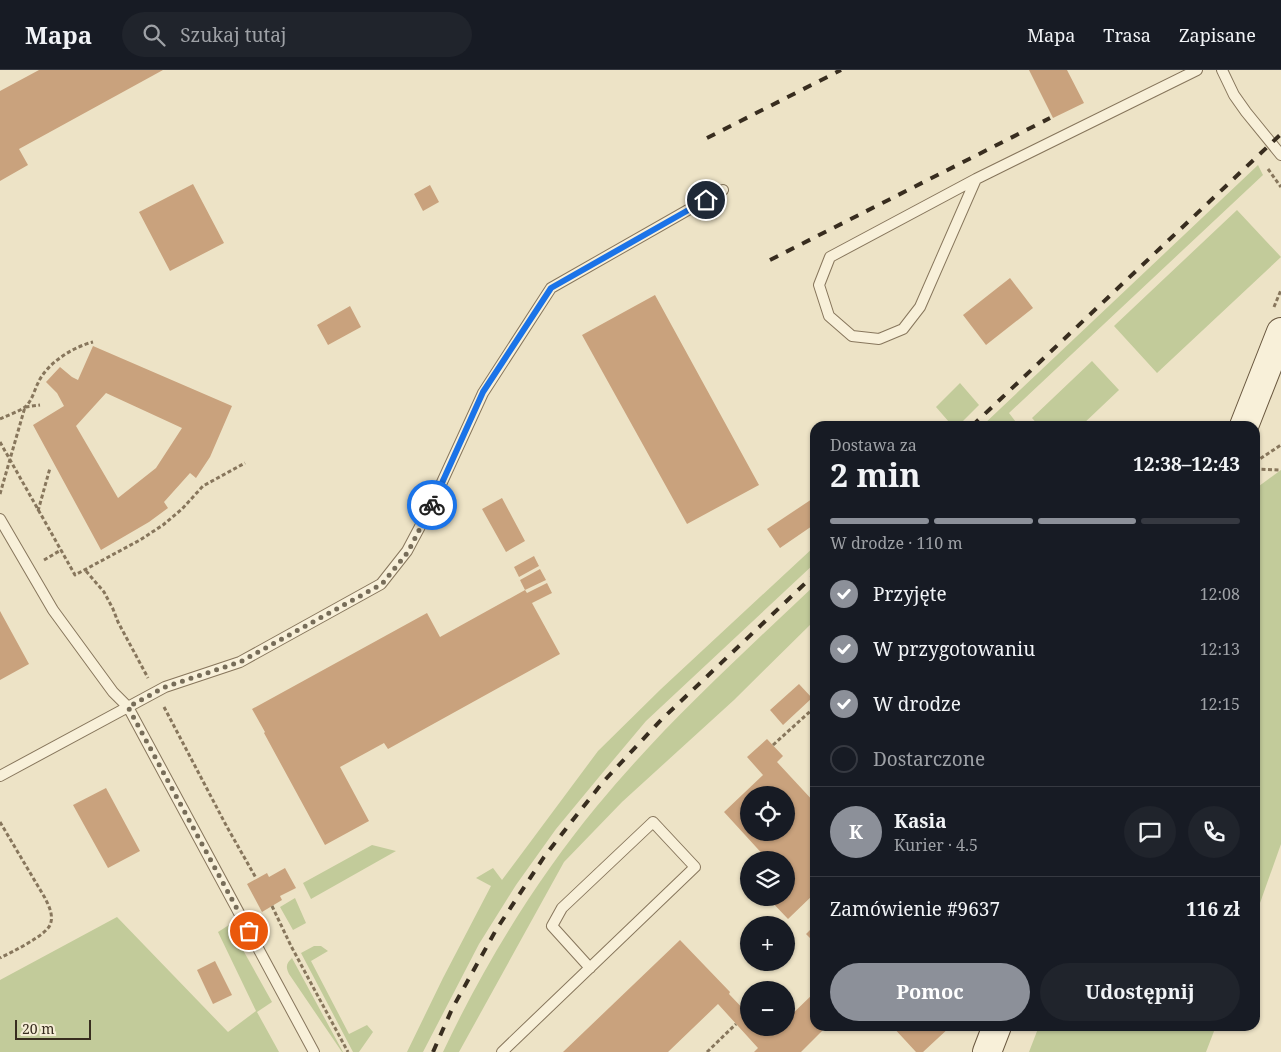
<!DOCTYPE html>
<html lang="pl">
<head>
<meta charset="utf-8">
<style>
  :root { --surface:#171b24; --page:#20242c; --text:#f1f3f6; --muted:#9ea1a6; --line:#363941; --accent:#8c9099 }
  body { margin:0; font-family:"Noto Serif",serif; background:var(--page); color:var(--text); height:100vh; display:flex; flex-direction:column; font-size:19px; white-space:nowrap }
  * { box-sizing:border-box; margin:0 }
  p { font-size:16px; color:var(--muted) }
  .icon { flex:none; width:28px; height:28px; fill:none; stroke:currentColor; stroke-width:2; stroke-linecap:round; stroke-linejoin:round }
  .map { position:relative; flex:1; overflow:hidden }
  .details { position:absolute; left:810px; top:351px; width:450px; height:610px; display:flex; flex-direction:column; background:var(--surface); border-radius:15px; box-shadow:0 1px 4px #0004 }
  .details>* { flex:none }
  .tools { position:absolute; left:740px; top:716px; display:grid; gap:10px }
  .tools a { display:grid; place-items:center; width:55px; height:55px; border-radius:50%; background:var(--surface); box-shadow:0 1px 4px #0004; font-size:25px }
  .scale { position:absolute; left:15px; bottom:12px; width:76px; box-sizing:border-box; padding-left:5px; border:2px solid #382d1f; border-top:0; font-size:14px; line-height:18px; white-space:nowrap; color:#382d1f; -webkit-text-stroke:4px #f4edd5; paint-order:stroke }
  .pin { position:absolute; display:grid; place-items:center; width:42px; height:42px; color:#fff; margin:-21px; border:2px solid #fff; border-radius:50%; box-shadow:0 1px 5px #0007 }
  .courier { position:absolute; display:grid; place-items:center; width:50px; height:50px; margin:-25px; border:4px solid #1a73e8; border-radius:50%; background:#fff; color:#222; box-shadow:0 1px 6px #0007 }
  .summary em { font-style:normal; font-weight:700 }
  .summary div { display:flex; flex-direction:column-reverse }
  .summary { display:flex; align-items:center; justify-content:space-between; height:85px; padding:0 20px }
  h1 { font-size:32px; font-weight:700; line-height:38px }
  .bar { display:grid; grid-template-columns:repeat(4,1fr); gap:8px 5px; align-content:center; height:60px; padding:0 20px }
  .bar i { height:6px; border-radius:4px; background:var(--line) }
  .bar .active { background:var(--accent) }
  .bar p { grid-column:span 4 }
  .line { display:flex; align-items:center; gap:12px; padding:0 20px; border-top:1px solid var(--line) }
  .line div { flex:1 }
  .round { display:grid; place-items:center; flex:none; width:52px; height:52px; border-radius:26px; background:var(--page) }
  ol { padding:0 20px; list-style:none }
  li { display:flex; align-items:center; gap:15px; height:55px }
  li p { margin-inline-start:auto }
  li .icon { padding:5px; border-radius:50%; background:var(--accent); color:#fff; stroke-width:4 }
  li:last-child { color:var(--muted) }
  li i { width:28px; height:28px; border:2px solid var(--line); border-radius:50% }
  .cta { display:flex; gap:10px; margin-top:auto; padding:10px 20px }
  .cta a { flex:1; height:58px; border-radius:30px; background:var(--accent); color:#fff; font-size:20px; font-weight:700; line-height:58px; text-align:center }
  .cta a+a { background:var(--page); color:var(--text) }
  header { display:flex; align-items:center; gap:30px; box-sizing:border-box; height:70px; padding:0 25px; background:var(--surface); border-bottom:1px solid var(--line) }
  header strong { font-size:24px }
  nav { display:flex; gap:28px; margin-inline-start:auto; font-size:18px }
  .search { width:350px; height:45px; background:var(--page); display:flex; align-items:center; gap:12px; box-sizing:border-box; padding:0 18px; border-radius:28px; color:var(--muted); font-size:19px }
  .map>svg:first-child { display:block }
  .green { fill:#c2cb9a }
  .building { fill:#c9a27d; fill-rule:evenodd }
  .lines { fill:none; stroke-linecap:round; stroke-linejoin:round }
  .lane-casing { stroke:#87765c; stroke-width:12 }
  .secondary-casing { stroke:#69573f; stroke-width:30 }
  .path { stroke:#87765c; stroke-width:3; stroke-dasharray:4 2.5; stroke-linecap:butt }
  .lane { stroke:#f8f0d9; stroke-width:10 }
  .secondary { stroke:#f8f0d9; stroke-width:28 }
  .rail { stroke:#382d1f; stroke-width:4; stroke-dasharray:9 9; stroke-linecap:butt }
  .done { stroke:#776d59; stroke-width:5; stroke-dasharray:0 9 }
  .route { stroke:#1a73e8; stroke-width:6 }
</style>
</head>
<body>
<header>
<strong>Mapa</strong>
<div class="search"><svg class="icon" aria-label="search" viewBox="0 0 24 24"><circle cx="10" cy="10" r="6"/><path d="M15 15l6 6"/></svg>Szukaj tutaj</div>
<nav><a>Mapa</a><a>Trasa</a><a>Zapisane</a></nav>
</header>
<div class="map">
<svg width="1281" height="982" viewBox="0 0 1281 982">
  <rect width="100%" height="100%" fill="#ede3c6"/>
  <path class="green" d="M1258,95L1263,105L1009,343L1019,356H982Z
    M1237,140L1281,187L1157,303L1114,256Z
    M1092,291L1119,320L1081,356H1039L1032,348Z
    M960,313L979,335L958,356H944L949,352L936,337Z
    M1281,400V774L1255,847V419Z
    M815,476V493L646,651L599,707L556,759L516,815L479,874L423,982H407L443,908L491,816L476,808L493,798L502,810L598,681L661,619Z
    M815,515V550L734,630L622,732L564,792L459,982H443C484,895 536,810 597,736C663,656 740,586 815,515Z
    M372,775L396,781L311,829L303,813Z
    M295,828L306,853L293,860L280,837Z
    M117,847L228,962L256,941L218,862L229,855L272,932L257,942L279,982H0V910Z
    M314,876H321L328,881L311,891L349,964L367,955L373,962L359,982H353L301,883Z
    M292,888L343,982H342L289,904C285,896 287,893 292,888Z
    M1039,956H1216L1206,982H1029Z"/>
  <path class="building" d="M39,0H163L19,79L28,95L0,111V21Z
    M1029,0H1067L1084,33L1053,48Z
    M193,114L224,173L170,201L139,142Z
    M430,115L439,132L423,141L414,124Z
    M1010,208L1033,238L986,275L963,245Z
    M655,225L759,415L687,454L582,265Z
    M350,236L361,257L328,275L317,255Z
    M93,276L232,336L210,387L196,408L190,403L164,432L168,438L149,452L101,480L33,355L64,336L57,323L46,312L60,297L72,307L78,310ZM106,323L182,358L156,398L118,428L76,356Z
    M815,427V454L780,478L767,459Z
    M502,428L525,471L506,482L482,439Z
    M534,486L539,496L519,507L514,497Z
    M540,499L546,510L525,520L520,510Z
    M547,513L552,523L532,533L560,584L388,679L384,673L340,697L369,751L325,775L264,663L265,662L252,639L427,543L440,567L525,520L527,523Z
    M0,541L29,594L0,610Z
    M799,614L812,628L783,655L770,640Z
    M767,669L783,686L777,692L815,733V823L788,849L769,829L771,828H786V812L788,811L786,809V790H768L724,742L763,705L747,687ZM749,725H786V762H749Z
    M106,718L140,781L108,798L73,735Z
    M285,798L296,818L280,826L282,830L262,842L247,814L267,803L269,807Z
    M815,855V873L806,864Z
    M680,870L730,922L729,924L749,945V958H774L776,960L779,958H786V950L815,922V956H827L801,982H754L758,978L718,934L668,982H563Z
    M215,891L232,925L213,934L197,900Z
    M892,956H951L923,982H916Z"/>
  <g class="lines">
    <g class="lane-casing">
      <path id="lane" d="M1222,0L1234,25L1246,42L1281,85
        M976,109L920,237L903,259L879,269L852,266L829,246L819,215L830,187L976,109L1197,0
        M0,449L53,540L113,622L128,637L314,982
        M0,706L165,617L240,592L381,514L407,481L432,434L483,323L551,218L723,120
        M502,982L695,797L653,752L562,838L552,856L590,898"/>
    </g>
    <g class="secondary-casing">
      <path id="secondary" d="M1244,356L1281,262
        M987,982L997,956"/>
    </g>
    <path class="path" d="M1268,99L1281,117
      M1274,237L1281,220
      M0,349C8,345 18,342 25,337C32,331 34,321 38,313C47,293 73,277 93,272
      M0,372L75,505L140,470L163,455L182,439L203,416L245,393
      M1255,392L1281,375
      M1255,399L1281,400
      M0,424L25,337L40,335
      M38,441L50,398
      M44,490L61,480
      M86,501L104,522L113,539L118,552L148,608
      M164,637L227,757L256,808
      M773,675L815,637
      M0,752L45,828C49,836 54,846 50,855C45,866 12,882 0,888
      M272,836L291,876L348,982
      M707,982L736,954"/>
    <use href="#lane" class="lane"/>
    <use href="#secondary" class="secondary"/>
    <path class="rail" d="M707,68L841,0
      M770,190L1050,48
      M972,356L1281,64
      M433,982L452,939L496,860L544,787L572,751L603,712L661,650L815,504"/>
  </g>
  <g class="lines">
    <path class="done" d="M249,861L128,637L165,617L240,592L382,514L408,482L432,435"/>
    <path class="route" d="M432,435L483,322L551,218L706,130"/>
  </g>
</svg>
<div class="tools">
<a><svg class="icon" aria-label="locate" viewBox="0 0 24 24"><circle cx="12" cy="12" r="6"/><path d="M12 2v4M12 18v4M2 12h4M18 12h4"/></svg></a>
<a><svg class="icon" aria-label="layers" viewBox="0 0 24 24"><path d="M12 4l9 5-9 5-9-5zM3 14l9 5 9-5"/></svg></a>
<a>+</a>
<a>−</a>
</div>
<div class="scale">20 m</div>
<div class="pin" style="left:249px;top:861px;background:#ea580c"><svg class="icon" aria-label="bag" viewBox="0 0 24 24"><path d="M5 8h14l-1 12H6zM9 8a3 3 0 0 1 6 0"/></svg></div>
<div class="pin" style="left:706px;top:130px;background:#1f2937"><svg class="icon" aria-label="home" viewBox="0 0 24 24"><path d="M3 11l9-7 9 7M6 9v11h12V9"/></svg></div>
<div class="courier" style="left:432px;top:435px"><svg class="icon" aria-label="bike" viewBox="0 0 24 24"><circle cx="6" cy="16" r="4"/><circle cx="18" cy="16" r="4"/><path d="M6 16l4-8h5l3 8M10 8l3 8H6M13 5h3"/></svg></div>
<section class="details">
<div class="summary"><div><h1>2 min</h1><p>Dostawa za</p></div><em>12:38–12:43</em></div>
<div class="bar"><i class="active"></i><i class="active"></i><i class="active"></i><i></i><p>W drodze · 110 m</p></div>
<ol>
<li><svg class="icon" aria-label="check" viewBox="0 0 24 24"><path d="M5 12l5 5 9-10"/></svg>Przyjęte<p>12:08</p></li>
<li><svg class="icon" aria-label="check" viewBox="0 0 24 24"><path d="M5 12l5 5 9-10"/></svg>W przygotowaniu<p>12:13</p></li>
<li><svg class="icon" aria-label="check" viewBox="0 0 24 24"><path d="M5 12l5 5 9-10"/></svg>W drodze<p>12:15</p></li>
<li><i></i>Dostarczone</li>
</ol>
<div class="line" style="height:90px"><b class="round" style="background:var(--accent);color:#fff">K</b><div><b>Kasia</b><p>Kurier · 4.5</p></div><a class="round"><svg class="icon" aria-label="chat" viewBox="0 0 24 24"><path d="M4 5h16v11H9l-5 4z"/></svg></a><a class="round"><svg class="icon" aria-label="phone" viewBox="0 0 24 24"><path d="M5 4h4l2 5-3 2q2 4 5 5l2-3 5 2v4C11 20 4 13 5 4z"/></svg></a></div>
<div class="line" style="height:65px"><div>Zamówienie #9637</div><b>116 zł</b></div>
<div class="cta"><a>Pomoc</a><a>Udostępnij</a></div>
</section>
</div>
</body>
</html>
